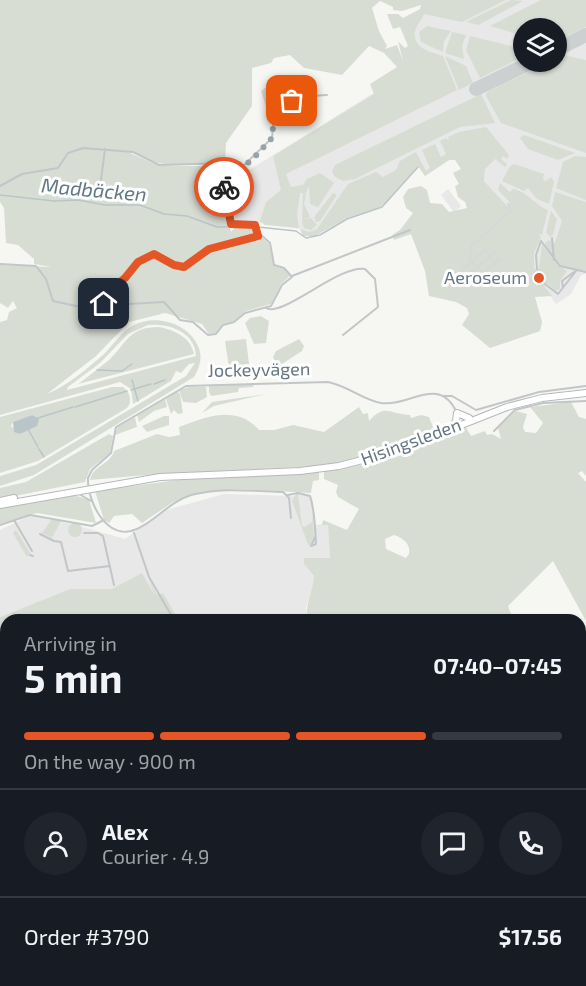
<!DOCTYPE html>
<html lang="en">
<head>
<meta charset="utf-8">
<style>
  :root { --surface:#171b24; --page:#20242c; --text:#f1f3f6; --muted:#9ea1a6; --line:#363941; --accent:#e45626 }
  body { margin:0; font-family:"Exo 2",sans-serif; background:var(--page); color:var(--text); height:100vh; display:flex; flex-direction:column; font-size:22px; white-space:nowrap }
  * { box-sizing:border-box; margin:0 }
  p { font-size:20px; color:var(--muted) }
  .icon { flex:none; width:33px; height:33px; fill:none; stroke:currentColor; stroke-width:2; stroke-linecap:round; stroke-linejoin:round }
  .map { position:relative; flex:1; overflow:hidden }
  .drawer { position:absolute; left:0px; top:614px; width:586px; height:374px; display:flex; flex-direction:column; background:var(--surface); border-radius:18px 18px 0 0; box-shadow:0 2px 4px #0004 }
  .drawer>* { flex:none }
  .tools { position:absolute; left:513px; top:18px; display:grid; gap:12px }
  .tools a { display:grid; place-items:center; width:54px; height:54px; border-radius:50%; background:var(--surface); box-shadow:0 2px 4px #0004; font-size:30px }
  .pin { position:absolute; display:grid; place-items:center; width:51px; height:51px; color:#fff; margin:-26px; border-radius:12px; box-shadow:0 3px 9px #0006 }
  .courier { position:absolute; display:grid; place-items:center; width:60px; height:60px; margin:-30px; border:4px solid #e45626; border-radius:50%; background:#fff; color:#222; box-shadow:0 2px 8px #0007 }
  .headline em { font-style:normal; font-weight:700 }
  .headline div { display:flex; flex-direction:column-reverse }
  .headline { display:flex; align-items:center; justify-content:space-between; height:102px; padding:0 24px }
  h1 { font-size:39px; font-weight:700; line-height:45px }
  .bar { display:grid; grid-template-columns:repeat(4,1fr); gap:9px 6px; align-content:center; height:72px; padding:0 24px }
  .bar i { height:8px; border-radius:4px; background:var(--line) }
  .bar .selected { background:var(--accent) }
  .bar p { grid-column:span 4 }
  .line { display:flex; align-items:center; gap:15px; padding:0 24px; border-top:2px solid var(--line) }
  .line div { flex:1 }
  .round { display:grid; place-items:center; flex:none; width:63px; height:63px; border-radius:32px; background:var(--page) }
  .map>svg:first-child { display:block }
  .built { fill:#e7e8e7; fill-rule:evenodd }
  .green { fill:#d8ddd4; fill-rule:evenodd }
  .water { fill:#b9c5c9 }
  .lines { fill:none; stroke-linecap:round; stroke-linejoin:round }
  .stream { stroke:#b9c5c9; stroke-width:1.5 }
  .runway { stroke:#ccd0d0; stroke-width:14 }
  .street-tunnel { stroke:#d2d7d7; stroke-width:2; stroke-dasharray:2 1; stroke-linecap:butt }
  .highway-casing { stroke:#b5b8bb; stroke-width:8 }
  .street { stroke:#c2c6c9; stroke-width:2 }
  .highway { stroke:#fff; stroke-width:6 }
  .done { stroke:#98a3ab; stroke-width:6; stroke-dasharray:0 10.8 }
  .route { stroke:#e45626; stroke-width:8 }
  .poi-dot { fill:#e45626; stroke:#fff; stroke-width:2 }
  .labels { text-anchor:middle; stroke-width:6; stroke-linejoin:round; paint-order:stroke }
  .poi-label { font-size:18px; fill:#657684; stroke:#fff; text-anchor:end }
  .street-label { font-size:18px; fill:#657684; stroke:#fff }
  .water-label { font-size:20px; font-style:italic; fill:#617781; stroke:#fff }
</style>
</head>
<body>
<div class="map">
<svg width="586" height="986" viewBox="0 0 586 986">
  <rect width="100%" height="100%" fill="#f6f7f3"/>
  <path class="built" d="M448,0H586V274L581,275L571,294L556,304L539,281L531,265L542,212L519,189L510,192L507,190L502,195L510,203L507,207L484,181L487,144L449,160L425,176L418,166L387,202L378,208L347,218L315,236H303L300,229L260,223L237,225L229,202L225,185L249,182V170L419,65L408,30L421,9ZM524,28H556V62H524Z
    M448,189L461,206L454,212L441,195Z
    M224,494L293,496L298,494L312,497L316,525L328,524L330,558L304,564L314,576L313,588L306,607L307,619H178L162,593L134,619L112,589H70L0,617V530L29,516L72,524L125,539L166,510Z"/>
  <path class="green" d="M0,0H506L462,22L424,14C422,20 416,25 415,32C413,49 431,52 443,56L457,90L286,174L291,187L303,185L307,179L320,173L334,183L318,207L310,204L309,186L306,193H300L297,215L299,228L265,225L260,221L266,202L281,190L273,156L374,94L370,84L397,67L384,53L369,46L342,75L304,68L290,55L274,58L271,63L252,68V106L226,143L225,163C204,163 179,167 158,163C147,160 139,153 128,152L159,166H217L231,232L234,228L256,226L259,235L269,244L274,266L284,269L290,276L281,284L271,304L246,311L234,321L223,324L216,333L209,334L202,324L165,313L129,322L96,356L47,394C67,386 88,368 104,354C114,344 122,331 134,325C156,314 188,323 198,346C203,357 200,367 194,377L34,475L0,486V476L36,465L186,376L195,363L189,364L181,373L176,371L171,381L133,404L131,389L120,382L0,415V322L7,320L9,312L17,308L13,301L8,308L0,303V265L51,267L34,264V259L18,245L6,243L4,208L0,202ZM380,1L393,7V10L402,11L421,5L420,9L403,18L398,14H387L393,29L400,27L408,46L405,48L398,41L403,61L397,45L385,49L387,46L379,31L372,8ZM148,325C169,323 195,332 196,356L67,390L68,387L100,363L128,334Z
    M511,0L523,1L478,25L466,22Z
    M541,0H586V27L557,41L556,28H524L523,36L490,26Z
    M427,26L451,31L444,41L443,52L421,42L419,32Z
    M452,32L466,35L462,46L464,59L445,53Z
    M470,36L523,49V57L480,78L466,50Z
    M563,55L586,60V153L501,123L486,96L487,92L549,62H556L557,58Z
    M445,56L466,66L473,83L459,90Z
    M272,83L275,85L280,108L269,116L261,91Z
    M481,94L495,123L460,127L355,179L343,181L334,176L332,171L335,165Z
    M486,127L509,155L507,159L503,156L501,159L507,164L505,167L495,159L485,169L484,181L507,206L510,203L498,190L500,183L510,192L513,189C524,189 536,206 548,210L542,235L539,234L541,238L534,253V269L539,268L542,245L559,266L567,271L560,281V289L556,291L547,283L544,286L552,296L535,297L542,322L540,331L490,348L462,325L469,314L467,308L456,302L429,296L425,271L411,234L394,240L392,235L400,230L413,213L406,208L403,197L408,189L421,186L427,190L430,203L442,204L449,212L467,208L465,202L458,197L455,186L459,184L453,173L461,169L455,160H449L425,176L418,166L387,202L378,208L347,218L315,236H303L300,229L309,232L317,229L348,184L376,172L383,177L396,170L400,161L416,152L426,171L430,168L422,150L435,144L441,157L446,154L440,141L446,138L449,141L448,137L459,132Z
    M524,135L575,153L558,160L528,149L520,138Z
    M575,156L586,157V200L556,188L563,162Z
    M514,164L544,174L543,180L546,181L551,177L554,182L549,204L537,199L528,188L524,191L502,181L510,166Z
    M555,192L586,202V271L561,266L546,247L545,243L549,240L555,243L562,221L552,206Z
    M303,193L306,194L304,204L310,217L304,219L311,218L317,225L311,230L304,228L302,223Z
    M333,193L337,195L320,221L316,222L314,217Z
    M551,211L557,219L553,235L550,237L546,232Z
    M261,316L269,321L266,343L254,344L245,323L250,318Z
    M159,327C174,330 191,337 194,354L78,384C89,376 99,368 109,360C127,343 128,327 159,327Z
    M246,339L250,372L230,374L225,341Z
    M299,339L304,346L302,351L282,364L276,363L273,357L276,351Z
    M254,384L253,387L239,388L238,392L211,396L209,392V395V386Z
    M112,387H123C130,392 133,401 127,408L38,461L0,473V417ZM32,415L28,429L20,434L11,426L13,422Z
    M189,387H206L207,397L196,403L183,402L179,390Z
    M177,391L180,394L183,413L178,414L174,410L171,414L166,399Z
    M266,394L214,406L202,413L212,402Z
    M165,399L167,407L154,411L139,422L137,415Z
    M571,402L579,417L586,419V476L582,471L578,473L586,482V621L553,561L508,606L513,619H307C305,604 313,592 314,576L304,564V558H330L328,525H322L323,520L347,530L359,509L338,497L336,492L338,485L324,479V471C374,466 419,445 465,426L471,436L485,431L487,435L492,434L501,439L498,428L516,411L527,414L523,427L525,432L536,433L543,423L530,407ZM394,535C403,538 411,544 409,554L406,558L386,549L385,539Z
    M359,407L363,414L368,413L369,421C385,403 389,414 410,415L411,418L421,415L429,417L433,427L431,432L410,443L355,460L324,466L158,474L90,480C93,465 110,465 114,451L157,434L169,437L180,435L179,427C208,416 237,405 259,430H274L293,425L324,432Z
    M164,416H169V425L147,432L142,426Z
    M135,417L137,427L115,435L118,426Z
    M109,434L113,436L110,453L90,469L85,482L0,499V488L26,482Z
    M319,472V480L313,481L311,493L239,489L201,492L173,502L142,523L132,514L114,516L109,523L104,520L95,491L193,478Z
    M296,494L301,495H298L302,526L305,527L312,522V512L314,536L309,547L292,501Z
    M74,495L89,500L96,523L37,513L0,524V508Z
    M52,519L61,521L52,538L42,533Z
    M68 530a7 7 0 1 1 14 0a7 7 0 1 1-14 0Z
    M16,530L30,553L27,557L13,533Z
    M142,573L155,596L149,580L157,595L163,593L178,619L6,620V981H282L284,986H0V617L70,589H112Z
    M586,852V873L583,875L581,889V854Z
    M583,902L586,915V960L581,957Z
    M288,981H547L554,986H289Z"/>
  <path class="water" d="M32,415L39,419L37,426L20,434L14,432L13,422Z"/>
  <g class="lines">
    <path class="stream" d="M0,195L54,201L78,200L105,205H140L164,214L187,216L217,227H255
      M258,227L296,231L306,238L320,235L347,219L382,207L418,167
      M97,370L122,371L132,364
      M132,380L138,401
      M154,384L165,380
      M131,390L151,384
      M75,407L127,391
      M38,418L73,407
      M28,429L38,447
      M39,449L44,457
      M581,904L586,950
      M91,981L93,986
      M411,986L436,984L439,986"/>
    <path class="runway" d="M556,50L586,35
      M476,89L532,62"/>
    <path class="street-tunnel" d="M508,203L511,211L471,246L470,260L495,285L521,283L540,276
      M486,251L496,263
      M537,269L545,284
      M462,270L490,245
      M467,276L495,252
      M473,282L501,258"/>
    <g class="highway-casing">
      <path id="highway" d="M452,427L456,421L457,413L469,418
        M0,501L14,498
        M0,505L160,477L300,471L339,466L393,452L507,407L542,398L586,393"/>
    </g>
    <path class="street" d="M101,180L105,149
      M0,186L22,174L58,168L68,153L83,148L133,152L159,165L232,163L243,166L272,138L274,116C289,99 305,96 327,95
      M552,238L554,260
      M541,241L560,266L586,272
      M0,264L36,266L46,279L53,301L81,307L88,305L123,280L138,262L154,254L174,265L184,267L209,248L258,236L260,233L256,225L235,226L230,222L219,164
      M537,269L536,255L541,241
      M292,276L410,230
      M545,284L558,294L576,271
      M563,288L562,281L574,272
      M99,299L110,305L164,302L180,320L193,322L208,335L216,334L223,325L234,322L245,313L271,306L282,285L292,277L284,268L274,265L270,243L260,234
      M266,308C282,318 340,264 365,269L375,279L378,307L343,335
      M443,396H452L476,410L539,392L586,386
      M494,431L515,410L543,403L586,401
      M79,494L91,501
      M288,495L298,493L310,496C315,511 315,528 316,544L311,546L315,537
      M291,518L289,498L283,492C253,491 221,487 191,495C169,502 157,520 137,529C107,543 87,501 88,478L92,470L111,453L116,427L186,386L328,382C348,386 363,400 381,403C410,407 439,374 457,413
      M14,520L32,551
      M0,525L30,515L92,526L102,521
      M133,530L149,577L174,620
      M84,533H98L103,536L114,585
      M40,534L54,541L61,542L68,571L110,566
      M30,555L33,556
      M580,902L586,900
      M286,981L287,986"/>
    <use href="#highway" class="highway"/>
  </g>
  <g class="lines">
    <path class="done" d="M224,187L219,164L243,166L251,161L272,138L274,116L292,101"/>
    <path class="route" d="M104,304L99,299L125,278L138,262L154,254L174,265L184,267L209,249L258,236L255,225L231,224L224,187"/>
  </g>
  <circle class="poi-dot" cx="539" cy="278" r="6"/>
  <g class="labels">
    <g class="poi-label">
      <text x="527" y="284">Aeroseum</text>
    </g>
    <g class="street-label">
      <text transform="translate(259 370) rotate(-1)" y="6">Jockeyvägen</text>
      <text transform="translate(411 442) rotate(-20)" y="6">Hisingsleden</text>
    </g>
    <g class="water-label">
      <text transform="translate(94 190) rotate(5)" y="7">Madbäcken</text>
    </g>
  </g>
</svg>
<div class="tools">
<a><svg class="icon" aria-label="layers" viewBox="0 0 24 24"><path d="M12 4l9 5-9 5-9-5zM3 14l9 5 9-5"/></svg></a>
</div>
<div class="pin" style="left:292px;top:101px;background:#ea580c"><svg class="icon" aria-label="bag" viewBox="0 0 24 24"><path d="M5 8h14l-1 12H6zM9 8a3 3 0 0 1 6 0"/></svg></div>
<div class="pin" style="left:104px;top:304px;background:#1f2937"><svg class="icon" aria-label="home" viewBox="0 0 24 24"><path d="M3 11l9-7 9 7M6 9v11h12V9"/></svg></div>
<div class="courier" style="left:224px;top:187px"><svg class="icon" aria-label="bike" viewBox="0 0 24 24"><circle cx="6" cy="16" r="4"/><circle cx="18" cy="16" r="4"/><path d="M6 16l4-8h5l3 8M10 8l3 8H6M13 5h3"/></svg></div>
<section class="drawer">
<div class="headline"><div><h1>5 min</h1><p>Arriving in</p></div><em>07:40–07:45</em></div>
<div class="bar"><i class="selected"></i><i class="selected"></i><i class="selected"></i><i></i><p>On the way · 900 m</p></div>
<div class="line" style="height:108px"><a class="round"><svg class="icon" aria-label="person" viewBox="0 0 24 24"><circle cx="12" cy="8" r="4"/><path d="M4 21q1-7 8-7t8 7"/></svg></a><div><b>Alex</b><p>Courier · 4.9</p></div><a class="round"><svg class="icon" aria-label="chat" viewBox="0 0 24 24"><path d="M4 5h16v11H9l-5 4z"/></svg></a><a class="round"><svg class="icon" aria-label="phone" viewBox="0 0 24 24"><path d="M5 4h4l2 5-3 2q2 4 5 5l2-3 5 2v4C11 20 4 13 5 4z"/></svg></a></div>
<div class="line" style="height:78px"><div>Order #3790</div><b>$17.56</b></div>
</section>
</div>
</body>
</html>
